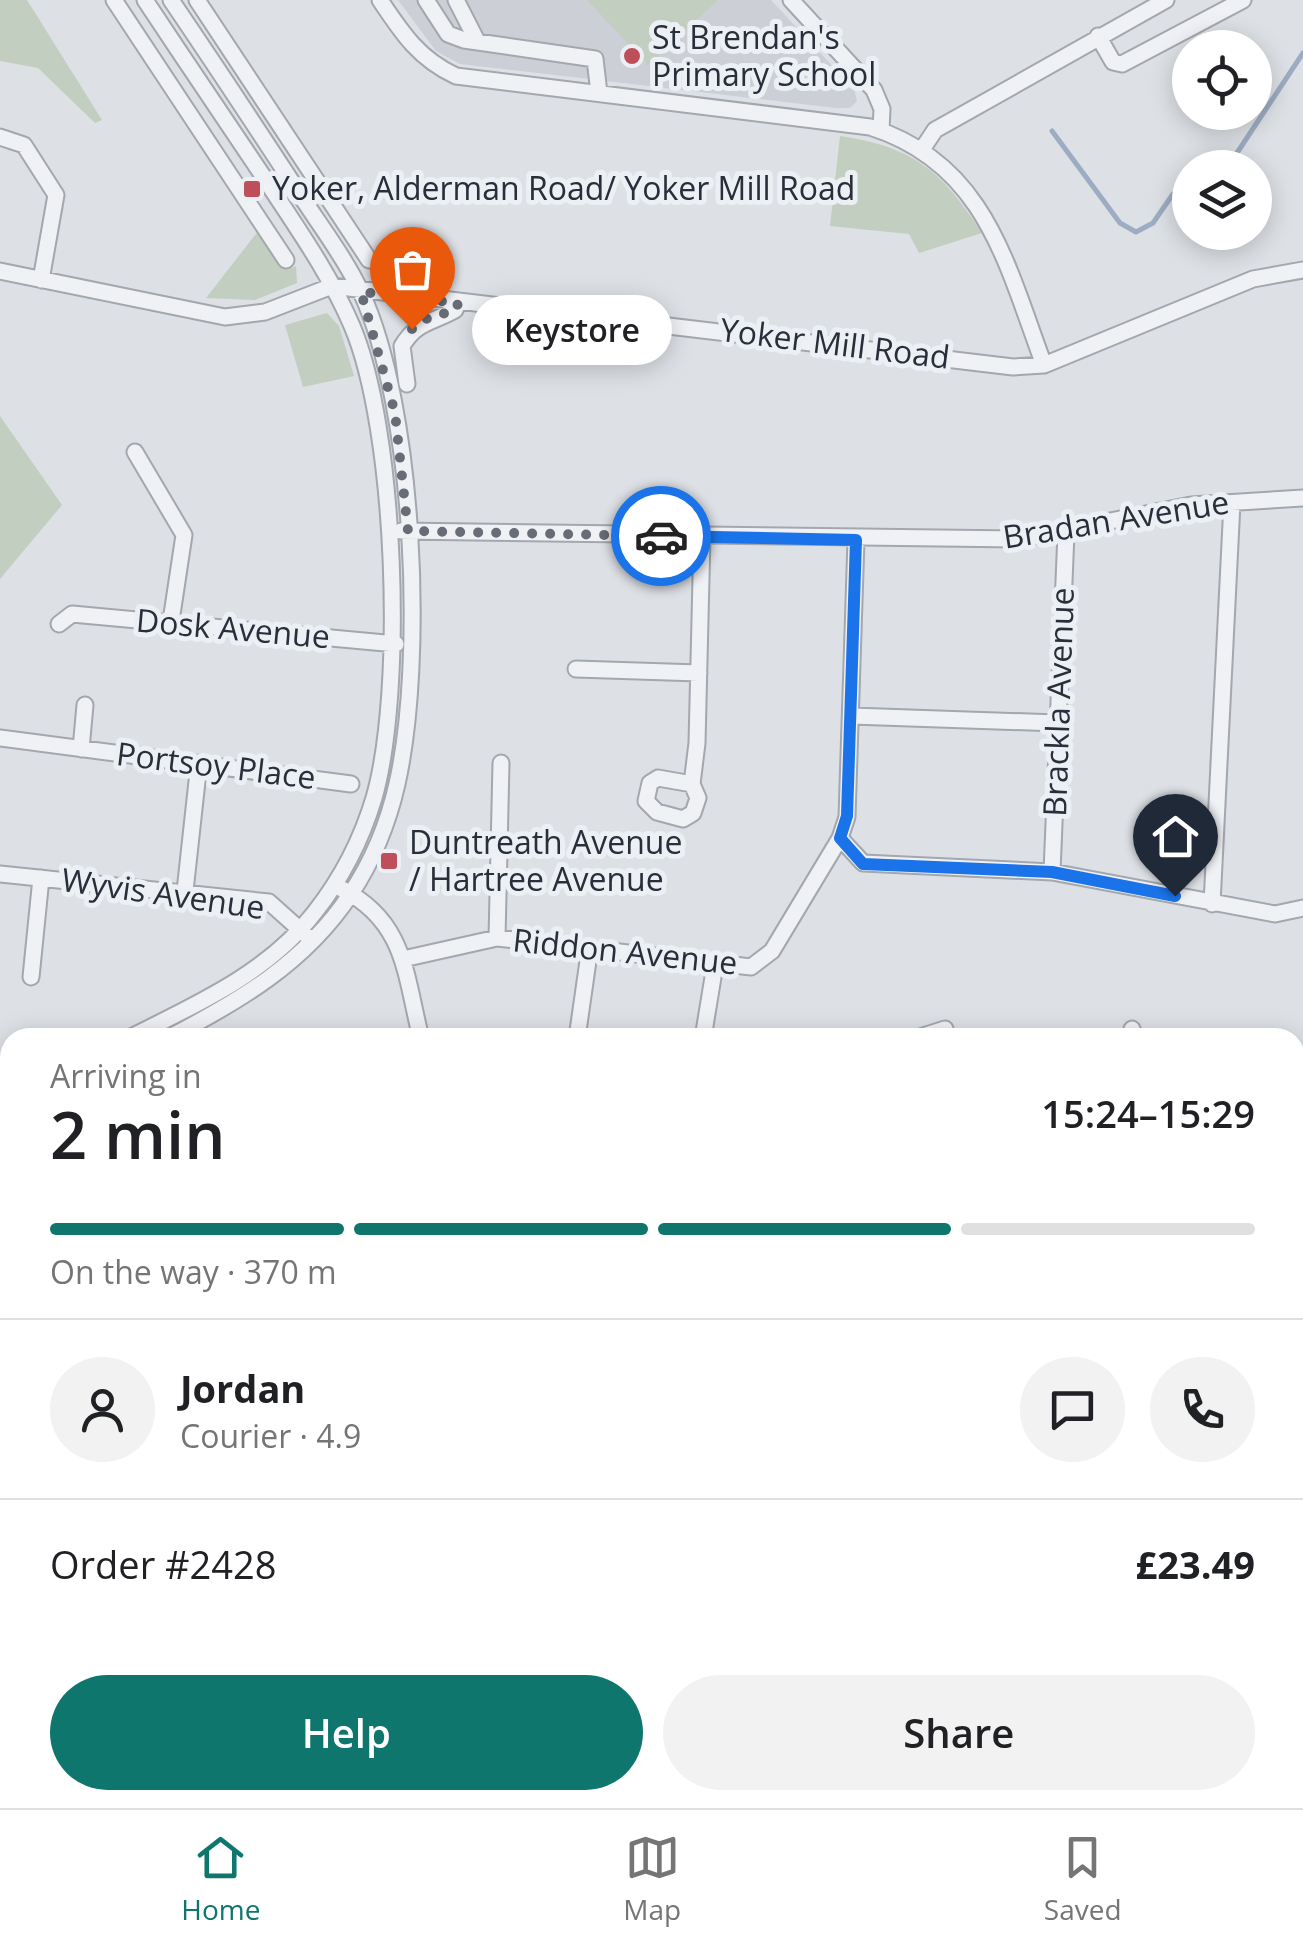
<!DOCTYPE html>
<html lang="en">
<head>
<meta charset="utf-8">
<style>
  :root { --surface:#fff; --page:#f2f2f2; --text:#202124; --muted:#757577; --line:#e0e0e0; --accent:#0f766e }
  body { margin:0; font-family:"Open Sans",sans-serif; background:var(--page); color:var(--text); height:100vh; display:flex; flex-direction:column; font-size:38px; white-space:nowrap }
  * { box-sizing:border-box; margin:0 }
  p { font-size:32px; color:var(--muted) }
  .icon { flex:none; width:55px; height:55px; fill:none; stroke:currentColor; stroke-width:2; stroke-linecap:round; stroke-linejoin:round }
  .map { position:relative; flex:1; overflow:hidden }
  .details { position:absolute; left:0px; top:1028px; width:1305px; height:782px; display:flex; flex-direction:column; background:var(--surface); border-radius:30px 30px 0 0; box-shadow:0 5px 25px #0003 }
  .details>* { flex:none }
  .fabs { position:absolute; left:1172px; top:30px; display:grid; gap:20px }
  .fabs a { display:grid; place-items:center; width:100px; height:100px; border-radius:50%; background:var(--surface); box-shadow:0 5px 25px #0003; font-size:50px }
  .pin { position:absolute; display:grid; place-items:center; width:85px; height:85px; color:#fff; margin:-102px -42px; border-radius:50% 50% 50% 0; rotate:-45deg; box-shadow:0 0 10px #0007 }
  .pin .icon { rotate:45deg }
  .courier { position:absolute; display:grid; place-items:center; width:100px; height:100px; margin:-50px; border:8px solid #1a73e8; border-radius:50%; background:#fff; color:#222; box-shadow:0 2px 12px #0007 }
  .bubble { position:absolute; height:70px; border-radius:35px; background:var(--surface); box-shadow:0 5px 25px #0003; font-size:32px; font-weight:600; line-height:70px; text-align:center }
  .headline em { font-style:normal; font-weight:600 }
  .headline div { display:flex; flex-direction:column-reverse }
  .headline { display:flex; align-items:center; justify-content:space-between; height:170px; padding:0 50px }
  h1 { font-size:65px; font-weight:600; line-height:75px }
  .bar { display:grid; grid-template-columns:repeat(4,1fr); gap:15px 10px; align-content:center; height:120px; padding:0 50px }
  .bar i { height:12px; border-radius:8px; background:var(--line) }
  .bar .active { background:var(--accent) }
  .bar p { grid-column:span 4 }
  .line { display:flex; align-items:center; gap:25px; padding:0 50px; border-top:2px solid var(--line) }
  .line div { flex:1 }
  .round { display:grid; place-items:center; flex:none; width:105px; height:105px; border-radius:52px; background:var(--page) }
  .cta { display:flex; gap:20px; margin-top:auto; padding:20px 50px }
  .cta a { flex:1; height:115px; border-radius:60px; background:var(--accent); color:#fff; font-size:40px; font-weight:600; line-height:115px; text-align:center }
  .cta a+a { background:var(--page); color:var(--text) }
  .dock { display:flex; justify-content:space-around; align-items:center; height:140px; border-top:2px solid var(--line); background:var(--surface); font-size:28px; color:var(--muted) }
  .dock a { display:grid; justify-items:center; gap:5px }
  .dock .active { color:var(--accent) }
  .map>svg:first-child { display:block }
  .built { fill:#cccfd6 }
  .green { fill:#c2cebf }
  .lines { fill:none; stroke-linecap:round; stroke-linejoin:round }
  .stream { stroke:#9cacc2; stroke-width:5 }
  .minor-casing { stroke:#a3a7ae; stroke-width:19 }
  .minor { stroke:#f0f1f4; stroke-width:15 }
  .done { stroke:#676c76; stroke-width:10; stroke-dasharray:0 18 }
  .route { stroke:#1a73e8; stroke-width:12 }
  .poi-dot { fill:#be4f5a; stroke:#eceff3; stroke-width:4 }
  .labels { text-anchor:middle; stroke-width:10; stroke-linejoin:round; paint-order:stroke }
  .poi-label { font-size:32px; fill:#282e3a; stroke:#eceff3; text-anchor:start }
  .street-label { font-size:32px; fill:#282e3a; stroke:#eceff3 }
</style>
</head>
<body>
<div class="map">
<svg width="1303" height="1808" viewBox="0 0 1303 1808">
  <rect width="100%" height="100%" fill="#dde0e5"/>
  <path class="built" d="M398,0H771L854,89L857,101L850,108H836L460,64L436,51Z"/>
  <path class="green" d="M0,0H27L102,120L95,123L38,68L0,61Z
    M587,0H718L648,65Z
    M840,136C914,147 942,171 982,233L919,253L909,234L830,226Z
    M259,230L288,270L296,266L297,283L255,300L206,298Z
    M327,313L339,326L354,376L303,387L285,325Z
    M0,416L62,505L0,579Z
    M0,1380L10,1387V1800H62L54,1808H0Z
    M688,1800H911L914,1808H698Z"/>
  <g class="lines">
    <path class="stream" d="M1052,131L1120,223L1136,232L1153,223L1173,194H1190
      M1227,168L1303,53"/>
    <g class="minor-casing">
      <path id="minor" d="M114,0L286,260
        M197,0L369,260
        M380,0C402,33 419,59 456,76L870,127C985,163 1006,263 1044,365
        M426,0L448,34L464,40L595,59L599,93
        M456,0L477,41
        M791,0L874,90L882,109L881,130
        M1098,36L1113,62L1122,64L1243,0
        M0,137L24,145L56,195L41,280
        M923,148L935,130L1166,0
        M0,271L225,317L265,312L332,286L1013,367L1044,365L1253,279L1303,270
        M407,384L402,346C417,321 432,323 455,310L458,303
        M135,452L184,535L171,621
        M401,531L1020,539L1191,505L1303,498
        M856,540L847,817L840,838L863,863L1052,872L1275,914L1303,908
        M59,624L72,614L396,644
        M576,669L699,673
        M852,716L1058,723
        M0,738L351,784
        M81,749L85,705
        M692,784L658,778L650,783L646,801L657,812L683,819L693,813L698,798L692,784L697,743L702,537
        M1052,872L1066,533
        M0,874L269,902L307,936
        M342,889C406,922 405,975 421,1038
        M185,891L199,763
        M1212,904L1232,503
        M497,938L501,763
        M403,959L497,938L751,967L772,951L840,838
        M31,977L41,878
        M1132,1029L1135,1038
        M129,1038C197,1004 268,973 315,912C341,879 362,838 374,798C405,690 396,429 352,326C329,272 295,225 263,176C224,118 184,59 145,0
        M168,1038C238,1002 305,963 350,895C372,862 388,824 397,784C425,660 415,408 361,292C345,258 321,227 301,196C258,130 215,65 171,0
        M577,1038L590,947
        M703,1038L715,965
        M917,1038L945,1029
        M0,1099L10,1095
        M1295,1104L1303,1102
        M0,1118L10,1113
        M1295,1184L1303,1182
        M0,1242L10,1240
        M1295,1268L1303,1266
        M1295,1452L1303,1450
        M989,1800L992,1808
        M65,1808L73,1800
        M402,1808H447
        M1281,1808L1303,1802"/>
    </g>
    <use href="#minor" class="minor"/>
  </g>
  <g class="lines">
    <path class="done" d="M412,329L428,318L456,310L458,303L361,292L395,413L408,531L661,536"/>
    <path class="route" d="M661,536L856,540L847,816L840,838L863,864L1052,872L1175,896"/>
  </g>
  <g class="poi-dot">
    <circle cx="632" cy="56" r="10"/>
    <rect x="242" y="179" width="20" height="20" rx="5"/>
    <rect x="379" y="851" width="20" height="20" rx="5"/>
  </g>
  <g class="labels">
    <g class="poi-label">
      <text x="652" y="49">St Brendan's<tspan x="652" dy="37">Primary School</tspan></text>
      <text x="272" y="200">Yoker, Alderman Road/ Yoker Mill Road</text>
      <text x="409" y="854">Duntreath Avenue<tspan x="409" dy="37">/ Hartree Avenue</tspan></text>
    </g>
    <g class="street-label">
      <text transform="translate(835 344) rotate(7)" y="11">Yoker Mill Road</text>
      <text transform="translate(1116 520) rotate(-9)" y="11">Bradan Avenue</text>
      <text transform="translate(233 629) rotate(5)" y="11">Dosk Avenue</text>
      <text transform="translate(1059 702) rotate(-88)" y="11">Brackla Avenue</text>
      <text transform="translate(216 766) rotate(7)" y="11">Portsoy Place</text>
      <text transform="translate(163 894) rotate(8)" y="11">Wyvis Avenue</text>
      <text transform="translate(625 952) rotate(6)" y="11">Riddon Avenue</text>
    </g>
  </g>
</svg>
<div class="fabs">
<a><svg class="icon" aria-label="locate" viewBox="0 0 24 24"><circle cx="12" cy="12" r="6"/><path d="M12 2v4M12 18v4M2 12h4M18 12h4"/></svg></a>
<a><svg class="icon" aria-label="layers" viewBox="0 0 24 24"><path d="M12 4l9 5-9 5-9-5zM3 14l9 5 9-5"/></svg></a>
</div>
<div class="pin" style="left:412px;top:329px;background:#ea580c"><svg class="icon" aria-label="bag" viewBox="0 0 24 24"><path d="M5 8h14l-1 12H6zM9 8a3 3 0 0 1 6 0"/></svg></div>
<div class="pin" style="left:1175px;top:896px;background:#1f2937"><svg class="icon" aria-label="home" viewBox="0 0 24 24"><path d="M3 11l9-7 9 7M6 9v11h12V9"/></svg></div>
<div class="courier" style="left:661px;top:536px"><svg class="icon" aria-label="car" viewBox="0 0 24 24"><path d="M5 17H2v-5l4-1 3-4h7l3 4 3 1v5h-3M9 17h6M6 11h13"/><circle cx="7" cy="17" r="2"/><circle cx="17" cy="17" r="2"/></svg></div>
<div class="bubble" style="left:472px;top:295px;width:200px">Keystore</div>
<section class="details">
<div class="headline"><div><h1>2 min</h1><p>Arriving in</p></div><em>15:24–15:29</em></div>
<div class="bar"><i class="active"></i><i class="active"></i><i class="active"></i><i></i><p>On the way · 370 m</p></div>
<div class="line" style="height:180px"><a class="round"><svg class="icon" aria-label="person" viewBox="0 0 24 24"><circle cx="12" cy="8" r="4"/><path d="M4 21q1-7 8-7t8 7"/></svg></a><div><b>Jordan</b><p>Courier · 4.9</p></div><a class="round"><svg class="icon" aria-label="chat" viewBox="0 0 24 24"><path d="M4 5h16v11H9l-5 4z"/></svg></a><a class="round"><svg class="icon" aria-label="phone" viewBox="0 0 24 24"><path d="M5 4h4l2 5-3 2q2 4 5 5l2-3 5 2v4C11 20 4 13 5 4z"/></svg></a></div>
<div class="line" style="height:130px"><div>Order #2428</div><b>£23.49</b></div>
<div class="cta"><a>Help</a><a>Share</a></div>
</section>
</div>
<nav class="dock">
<a class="active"><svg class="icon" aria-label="home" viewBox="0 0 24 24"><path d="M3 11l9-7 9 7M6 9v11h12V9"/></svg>Home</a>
<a><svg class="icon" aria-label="map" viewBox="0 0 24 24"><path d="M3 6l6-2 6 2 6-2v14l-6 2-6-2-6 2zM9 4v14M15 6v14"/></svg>Map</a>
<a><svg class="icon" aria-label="saved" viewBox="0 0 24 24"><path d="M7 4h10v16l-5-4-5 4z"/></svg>Saved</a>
</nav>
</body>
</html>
